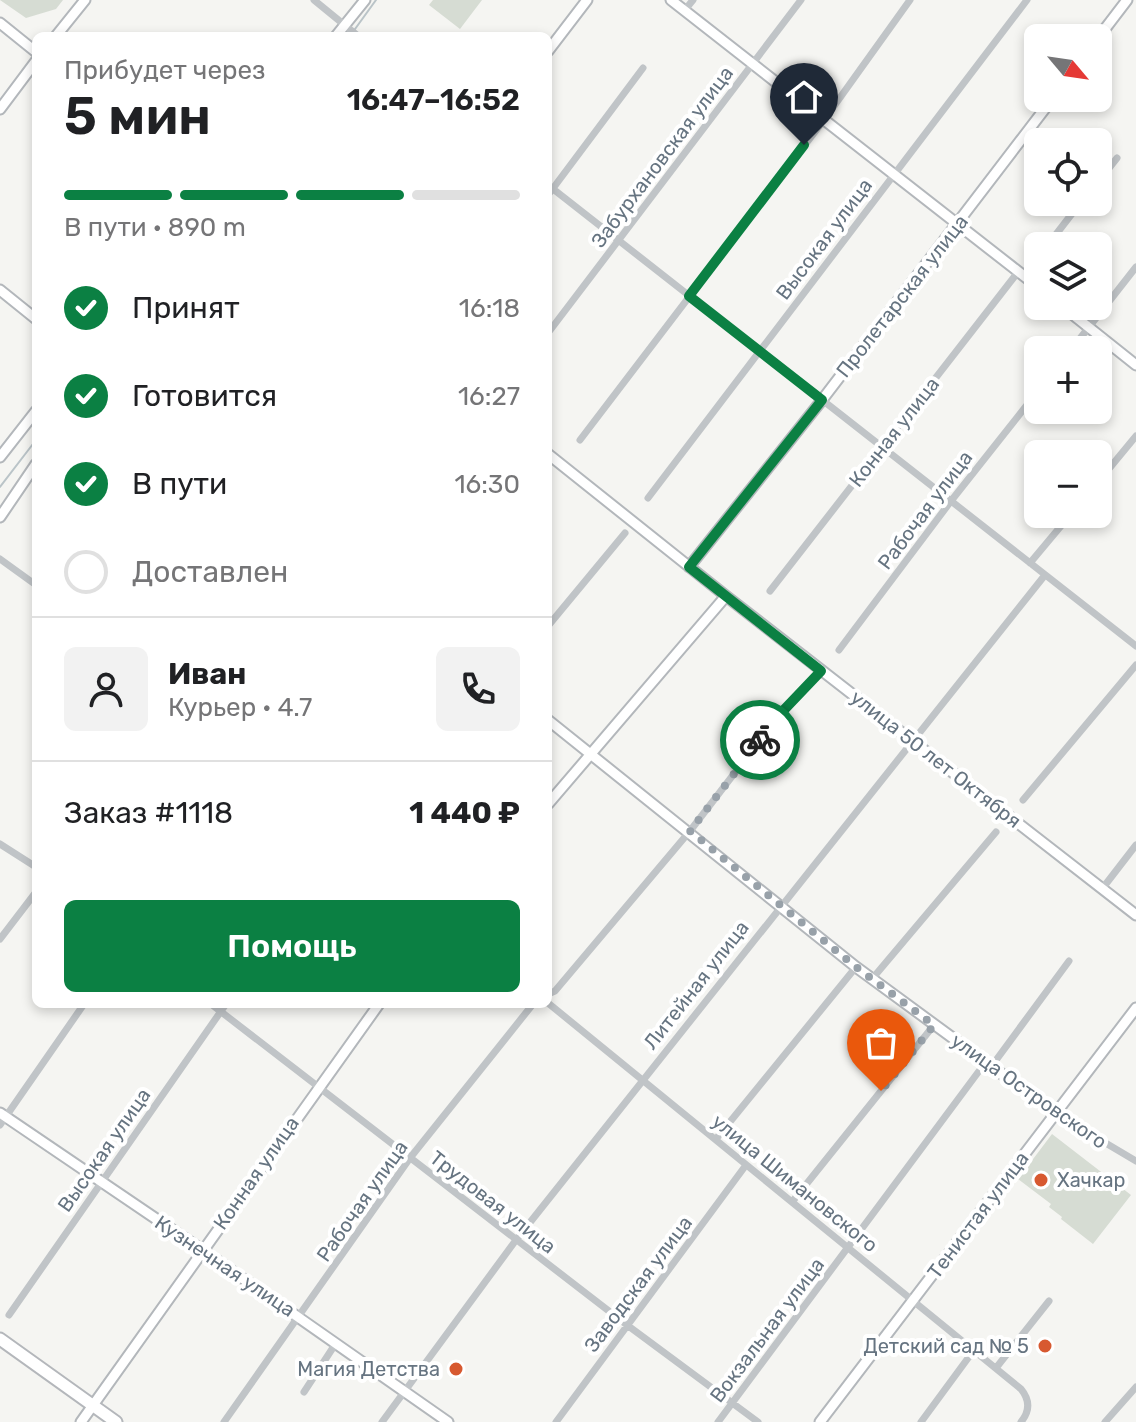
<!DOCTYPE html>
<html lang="ru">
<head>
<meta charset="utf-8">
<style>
  :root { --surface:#fff; --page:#f2f2f2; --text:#202124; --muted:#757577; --line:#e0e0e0; --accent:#0b8043 }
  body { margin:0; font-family:Rubik,sans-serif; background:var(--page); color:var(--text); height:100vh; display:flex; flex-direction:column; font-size:30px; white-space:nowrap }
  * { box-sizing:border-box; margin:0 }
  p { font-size:26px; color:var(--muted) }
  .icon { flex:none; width:44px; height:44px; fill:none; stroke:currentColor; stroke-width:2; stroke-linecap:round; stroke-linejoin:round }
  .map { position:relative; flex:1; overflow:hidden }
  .sheet { position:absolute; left:32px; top:32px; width:520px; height:976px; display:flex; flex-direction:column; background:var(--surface); border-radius:12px; box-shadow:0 4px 12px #0003 }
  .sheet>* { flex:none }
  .needle { width:52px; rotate:119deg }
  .fabs { position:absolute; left:1024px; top:24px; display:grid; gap:16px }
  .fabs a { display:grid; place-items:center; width:88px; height:88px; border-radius:12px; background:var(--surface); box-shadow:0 4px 12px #0003; font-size:40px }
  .pin { position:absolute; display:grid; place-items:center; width:68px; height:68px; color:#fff; margin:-82px -34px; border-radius:50% 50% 50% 0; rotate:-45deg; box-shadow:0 0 8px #0007 }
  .pin .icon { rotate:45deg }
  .courier { position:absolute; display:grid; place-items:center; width:80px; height:80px; margin:-40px; border:6px solid #0b8043; border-radius:50%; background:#fff; color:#222; box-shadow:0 2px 10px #0007 }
  .head em { font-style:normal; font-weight:600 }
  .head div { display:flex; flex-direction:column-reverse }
  .head { display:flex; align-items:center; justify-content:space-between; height:136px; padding:0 32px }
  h1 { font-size:52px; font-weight:600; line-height:60px }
  .bar { display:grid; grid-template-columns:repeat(4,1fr); gap:12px 8px; align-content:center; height:96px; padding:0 32px }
  .bar i { height:10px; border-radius:6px; background:var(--line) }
  .bar .current { background:var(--accent) }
  .bar p { grid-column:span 4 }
  .line { display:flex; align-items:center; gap:20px; padding:0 32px; border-top:2px solid var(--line) }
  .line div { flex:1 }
  .round { display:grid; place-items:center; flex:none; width:84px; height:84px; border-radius:12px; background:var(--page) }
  ol { padding:0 32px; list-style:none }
  li { display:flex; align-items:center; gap:24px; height:88px }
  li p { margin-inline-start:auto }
  li .icon { padding:8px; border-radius:50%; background:var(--accent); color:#fff; stroke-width:4 }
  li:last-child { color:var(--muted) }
  li i { width:44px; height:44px; border:4px solid var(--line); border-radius:50% }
  .cta { display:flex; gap:16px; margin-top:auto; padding:16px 32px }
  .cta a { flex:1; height:92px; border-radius:12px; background:var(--accent); color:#fff; font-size:32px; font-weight:600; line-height:92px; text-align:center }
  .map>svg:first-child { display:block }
  .green { fill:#d6dcd3 }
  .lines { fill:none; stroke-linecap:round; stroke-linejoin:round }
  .stream { stroke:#bac4c8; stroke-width:2 }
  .secondary-casing { stroke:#b3b7bb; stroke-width:13 }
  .primary-casing { stroke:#b4b7bb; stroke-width:15 }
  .street { stroke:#c0c4c7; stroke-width:7 }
  .secondary { stroke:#fff; stroke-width:9 }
  .primary { stroke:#fff; stroke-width:11 }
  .done { stroke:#98a1a9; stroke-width:8; stroke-dasharray:0 14.4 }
  .route { stroke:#0b8043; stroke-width:10 }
  .poi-dot { fill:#d75930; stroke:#fff; stroke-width:3 }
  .labels { text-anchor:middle; stroke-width:8; stroke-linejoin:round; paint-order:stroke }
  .street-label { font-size:20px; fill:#667481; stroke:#fff }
  .poi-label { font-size:20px; fill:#667481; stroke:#fff; text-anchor:end }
</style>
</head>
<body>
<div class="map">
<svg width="1136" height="1422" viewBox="0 0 1136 1422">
  <rect width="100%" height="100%" fill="#f5f5f2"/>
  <path class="green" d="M0,0H63L56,9L26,18Z
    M433,0H482L460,29L429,5Z
    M1052,1134L1131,1195L1093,1244L1061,1219L1062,1217L1049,1207L1051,1204L1018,1179Z"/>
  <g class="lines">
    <path class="stream" d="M350,36L376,0
      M0,487L36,440"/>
    <g class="secondary-casing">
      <path id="secondary" d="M671,0L1038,287
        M0,23L36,52
        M56,36L85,0
        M336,36L365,0
        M1098,38L1127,0
        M548,51L587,0
        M0,109L36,61
        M0,290L36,319
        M1062,306L1136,365
        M548,454L726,596L1136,915
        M0,457L36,411
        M0,517L36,464
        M689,567L822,400L1053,98
        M548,720L856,967L1055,1113
        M548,804L726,596
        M0,1113L202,1250L448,1422
        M81,1422L379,1004
        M820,1422L1136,1008"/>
    </g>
    <g class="primary-casing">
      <path id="primary" d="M0,1339L116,1422"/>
    </g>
    <path class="street" d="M314,0L358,36
      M684,11L693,0
      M1098,182L1117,158
      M548,185L1136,646
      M548,195L643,68
      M1047,246L1081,202
      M1023,276L1038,257
      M548,333L801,0
      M1071,350L1136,267
      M580,440L824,120L910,0
      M1098,482L1136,436
      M648,498L1027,0
      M0,559L36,585
      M1030,563L1071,514
      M770,591L1018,272
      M548,626L625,533
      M839,650L951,501L1038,391
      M1023,800L1136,665
      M0,844L36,867
      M1102,889L1136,845
      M0,939L36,892
      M872,979L996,832
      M548,994L555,991L690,831L780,714L821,671
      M548,1003L1021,1389C1030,1400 1030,1411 1021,1422
      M211,1004L627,1325L758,1422
      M991,1067L1069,961
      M1055,1113L1136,1161
      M0,1125L84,1004
      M716,1139L856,967
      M792,1202L934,1025
      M9,1315L226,1004
      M996,1368L1049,1301
      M304,1392L336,1343
      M224,1422L410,1158L533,1004
      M382,1422L516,1240L1045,575
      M556,1422L746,1165
      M718,1422L985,1063
      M921,1422L974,1350
      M1105,1422L1136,1387"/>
    <use href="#secondary" class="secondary"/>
    <use href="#primary" class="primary"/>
  </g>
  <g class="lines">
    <path class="done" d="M760,740L690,831L856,967L934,1025L881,1091"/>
    <path class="route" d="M760,740L780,714L821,671L689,567L822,400L689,296L804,145"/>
  </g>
  <g class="poi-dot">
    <circle cx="1041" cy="1180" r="8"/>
    <circle cx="1045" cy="1346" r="8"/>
    <circle cx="456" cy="1369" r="8"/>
  </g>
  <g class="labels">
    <g class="street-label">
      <text transform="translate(662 157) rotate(-53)" y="7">Забурхановская улица</text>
      <text transform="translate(824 239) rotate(-53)" y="7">Высокая улица</text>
      <text transform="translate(902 296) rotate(-52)" y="7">Пролетарская улица</text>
      <text transform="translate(894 432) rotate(-52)" y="7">Конная улица</text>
      <text transform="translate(925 510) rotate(-53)" y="7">Рабочая улица</text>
      <text transform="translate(936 759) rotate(38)" y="7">улица 50 лет Октября</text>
      <text transform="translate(696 985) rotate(-52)" y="7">Литейная улица</text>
      <text transform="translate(1029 1091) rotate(35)" y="7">улица Островского</text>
      <text transform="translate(104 1150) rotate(-55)" y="7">Высокая улица</text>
      <text transform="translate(256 1173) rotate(-55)" y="7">Конная улица</text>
      <text transform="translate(795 1183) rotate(39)" y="7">улица Шимановского</text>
      <text transform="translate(362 1201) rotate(-55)" y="7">Рабочая улица</text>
      <text transform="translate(493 1202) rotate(38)" y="7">Трудовая улица</text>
      <text transform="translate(978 1215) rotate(-53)" y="7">Тенистая улица</text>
      <text transform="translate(225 1266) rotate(34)" y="7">Кузнечная улица</text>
      <text transform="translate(638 1284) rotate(-53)" y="7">Заводская улица</text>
      <text transform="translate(767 1330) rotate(-53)" y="7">Вокзальная улица</text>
    </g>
    <g class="poi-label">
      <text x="1057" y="1187" text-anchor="start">Хачкар</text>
      <text x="1029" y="1353">Детский сад № 5</text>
      <text x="440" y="1376">Магия Детства</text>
    </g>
  </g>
</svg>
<div class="fabs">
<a><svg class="needle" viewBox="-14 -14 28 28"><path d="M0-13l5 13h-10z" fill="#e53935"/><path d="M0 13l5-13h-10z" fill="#757577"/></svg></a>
<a><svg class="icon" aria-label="locate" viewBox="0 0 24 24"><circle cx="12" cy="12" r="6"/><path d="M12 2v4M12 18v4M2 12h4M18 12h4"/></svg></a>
<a><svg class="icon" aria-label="layers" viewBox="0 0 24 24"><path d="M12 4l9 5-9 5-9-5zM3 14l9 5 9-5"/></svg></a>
<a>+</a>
<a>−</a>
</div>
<div class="pin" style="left:881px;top:1091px;background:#ea580c"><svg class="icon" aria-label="bag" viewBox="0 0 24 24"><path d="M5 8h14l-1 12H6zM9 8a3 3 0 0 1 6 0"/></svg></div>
<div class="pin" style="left:804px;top:145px;background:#1f2937"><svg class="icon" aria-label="home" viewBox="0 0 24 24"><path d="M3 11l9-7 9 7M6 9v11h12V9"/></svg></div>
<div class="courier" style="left:760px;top:740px"><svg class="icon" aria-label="bike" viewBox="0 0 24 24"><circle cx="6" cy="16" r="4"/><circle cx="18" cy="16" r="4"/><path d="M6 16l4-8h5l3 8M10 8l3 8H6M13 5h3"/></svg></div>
<section class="sheet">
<div class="head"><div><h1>5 мин</h1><p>Прибудет через</p></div><em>16:47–16:52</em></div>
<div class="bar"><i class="current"></i><i class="current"></i><i class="current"></i><i></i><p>В пути · 890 m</p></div>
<ol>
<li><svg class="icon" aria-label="check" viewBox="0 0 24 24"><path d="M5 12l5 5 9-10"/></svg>Принят<p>16:18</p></li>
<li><svg class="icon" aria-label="check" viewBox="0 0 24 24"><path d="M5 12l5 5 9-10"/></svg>Готовится<p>16:27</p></li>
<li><svg class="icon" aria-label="check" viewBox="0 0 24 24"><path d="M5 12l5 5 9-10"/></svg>В пути<p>16:30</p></li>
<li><i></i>Доставлен</li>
</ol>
<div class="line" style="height:144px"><a class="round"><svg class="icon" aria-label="person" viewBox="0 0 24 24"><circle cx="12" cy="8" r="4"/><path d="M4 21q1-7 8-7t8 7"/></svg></a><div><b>Иван</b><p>Курьер · 4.7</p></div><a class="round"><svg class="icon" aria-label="phone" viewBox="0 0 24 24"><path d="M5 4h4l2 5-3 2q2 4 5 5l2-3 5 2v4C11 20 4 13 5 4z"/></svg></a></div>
<div class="line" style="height:104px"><div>Заказ #1118</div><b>1 440 ₽</b></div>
<div class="cta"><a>Помощь</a></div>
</section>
</div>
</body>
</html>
